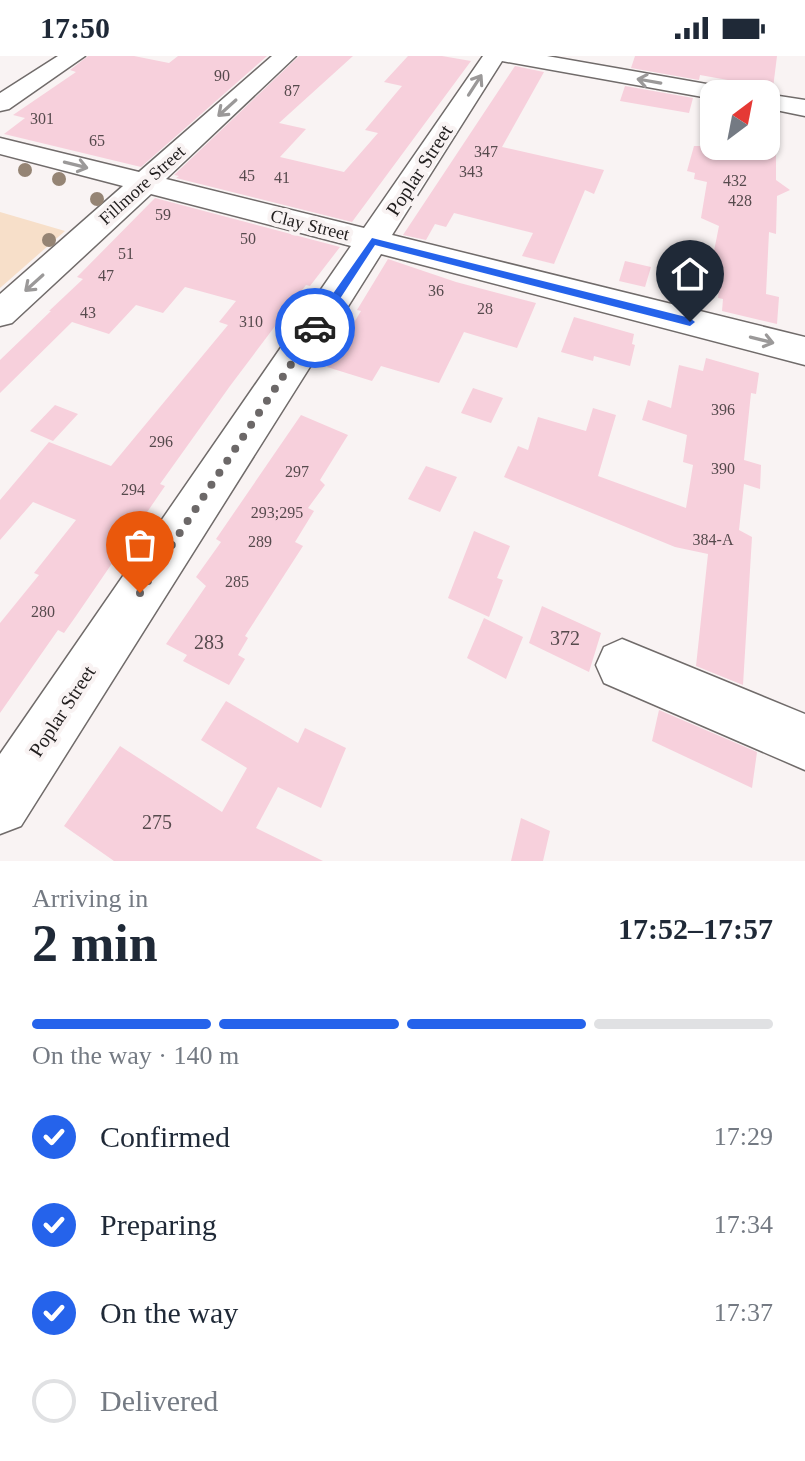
<!DOCTYPE html>
<html lang="en">
<head>
<meta charset="utf-8">
<style>
  :root { --surface:#fff; --page:#f6f6f7; --text:#1f2937; --muted:#747a83; --line:#e0e1e3; --accent:#2563eb }
  body { margin:0; font-family:"Times New Roman",serif; background:var(--page); color:var(--text); height:100vh; display:flex; flex-direction:column; font-size:30px; white-space:nowrap }
  * { box-sizing:border-box; margin:0 }
  p { font-size:26px; color:var(--muted) }
  .icon { flex:none; width:44px; height:44px; fill:none; stroke:currentColor; stroke-width:2; stroke-linecap:round; stroke-linejoin:round }
  .map { position:relative; height:805px; overflow:hidden }
  .panel { display:flex; flex-direction:column; background:var(--surface); flex:1 }
  .panel>* { flex:none }
  .needle { width:52px; rotate:32deg }
  .fabs { position:absolute; left:700px; top:24px; display:grid; gap:16px }
  .fabs a { display:grid; place-items:center; width:80px; height:80px; border-radius:16px; background:var(--surface); box-shadow:0 2px 6px #0004; font-size:40px }
  .pin { position:absolute; display:grid; place-items:center; width:68px; height:68px; color:#fff; margin:-82px -34px; border-radius:50% 50% 50% 0; rotate:-45deg; box-shadow:0 0 8px #0007 }
  .pin .icon { rotate:45deg }
  .courier { position:absolute; display:grid; place-items:center; width:80px; height:80px; margin:-40px; border:6px solid #2563eb; border-radius:50%; background:#fff; color:#222; box-shadow:0 2px 10px #0007 }
  .summary em { font-style:normal; font-weight:700 }
  .summary div { display:flex; flex-direction:column-reverse }
  .summary { display:flex; align-items:center; justify-content:space-between; height:136px; padding:0 32px }
  h1 { font-size:52px; font-weight:700; line-height:60px }
  .bar { display:grid; grid-template-columns:repeat(4,1fr); gap:12px 8px; align-content:center; height:96px; padding:0 32px }
  .bar i { height:10px; border-radius:6px; background:var(--line) }
  .bar .current { background:var(--accent) }
  .bar p { grid-column:span 4 }
  ol { padding:0 32px; list-style:none }
  li { display:flex; align-items:center; gap:24px; height:88px }
  li p { margin-inline-start:auto }
  li .icon { padding:8px; border-radius:50%; background:var(--accent); color:#fff; stroke-width:4 }
  li:last-child { color:var(--muted) }
  li i { width:44px; height:44px; border:4px solid var(--line); border-radius:50% }
  .status { display:flex; justify-content:space-between; align-items:center; height:56px; padding:0 40px; background:var(--surface); direction:ltr }
  .status svg { height:22px; fill:currentColor }
  .map>svg:first-child { display:block }
  .green { fill:#f7dfc9 }
  .building { fill:#f7d0dc }
  .lines { fill:none; stroke-linecap:round; stroke-linejoin:round }
  .minor-casing { stroke:#706b6a; stroke-width:3 }
  .minor { fill:#fff; fill-rule:evenodd }
  .tree { fill:#958474 }
  .oneway { stroke:#9b9999 }
  .route { fill:#2563eb }
  .done { stroke:#6c6868; stroke-width:8; stroke-dasharray:0 14.4 }
  .labels { text-anchor:middle; stroke-width:8; stroke-linejoin:round; paint-order:stroke }
  .number-label { font-size:16px; fill:#564a4d }
  .far-street-label { font-size:18px; fill:#201d1d; stroke:#f9f3f3 }
  .street-label { font-size:20px; fill:#201d1d; stroke:#f9f3f3 }
  .near-number-label { font-size:20px; fill:#564a4d }
</style>
</head>
<body>
<div class="status"><b>17:50</b><svg viewBox="0 0 49 12"><path d="M0 12V9h3v3zM5 12V6h3v6zM10 12V3h3v9zM15 12V0h3v12zM26 1h20v11H26zM47 4h2v5h-2z"/></svg></div>
<div class="map">
<svg width="805" height="805" viewBox="0 0 805 805">
  <rect width="100%" height="100%" fill="#f9f3f3"/>
  <path class="green" d="M0,156L65,175L0,232Z"/>
  <path class="building" d="M88,0H134L169,7L178,0H267L141,111L4,78L25,62L13,59L76,16L70,14Z
    M299,0H353L279,67L306,73L280,101L344,116L378,77L365,74L402,30L384,26L408,0H442L471,5L352,166L176,122L179,120L174,119Z
    M635,0H777L773,32L700,19L699,24L631,12Z
    M515,10L544,16L502,91L604,114L594,138L585,134L554,208L522,200L533,177L454,157L446,171L435,168L426,184L403,179Z
    M625,30L693,42L689,57L620,45Z
    M694,90H776V124L790,134L777,140L776,178L769,176L766,238L779,241L777,268L722,255L723,243L718,242L721,217L710,215L719,170L701,162L707,126L694,123L695,117L687,115Z
    M155,142L340,191L310,230L306,229L230,330L160,428L165,430L76,560L64,577L58,574L0,657V567L39,519L34,517L76,464L33,446L0,484V444L49,386L111,410L228,269L219,266L236,245L185,231L163,257L136,249L109,278L72,266L0,337V304L51,255H49L83,223L77,221Z
    M388,203L456,226L536,247L517,292L464,276L439,327L381,310L372,325L327,311L361,255L357,254Z
    M625,205L651,211L645,231L619,225Z
    M574,261L634,278L632,288L635,289L630,310L594,300L593,305L561,296Z
    M706,302L759,317L756,338L751,337L744,404L761,409L760,433L744,428L739,474L752,481L743,629L696,610L708,498L675,491L504,421L518,390L528,394L538,361L586,375L593,352L616,359L598,420L686,452L693,409L683,406L687,379L642,364L648,344L671,352L679,309L703,315Z
    M473,332L503,342L491,367L461,357Z
    M55,349L78,358L53,385L30,375Z
    M301,359L348,379L320,424L325,429L308,452L314,455L295,486L303,490L245,580L248,582L238,599L245,603L229,629L183,605L187,599L166,588L206,530L196,521L221,486L216,483Z
    M426,410L457,421L440,456L408,443Z
    M474,475L510,490L497,522L503,524L489,561L448,542Z
    M542,550L601,577L589,616L529,587Z
    M484,562L523,581L506,623L467,602Z
    M226,645L298,687L305,672L346,692L321,752L278,731L256,772L323,805H114L64,770L120,690L222,756L247,712L201,684Z
    M659,654L757,696L752,732L652,685Z
    M521,762L550,775L543,805H511Z"/>
  <g class="lines">
    <g class="minor-casing">
      <path id="minor" d="M58,0H85L9,53L0,55V37Z
        M272,0H296L166,123L364,172L483,0H547L735,33L738,38H714V43L502,5L392,179L805,281V309L381,198L21,770L0,778V698L351,190L151,138L12,267L0,270V238L123,130L0,98V82L139,116Z
        M764,38H766L805,44V60L766,52Z
        M622,583L805,658V714L604,627L596,609L604,591Z"/>
    </g>
    <use href="#minor" class="minor"/>
  </g>
  <g class="tree">
    <circle cx="25" cy="114" r="7"/>
    <circle cx="59" cy="123" r="7"/>
    <circle cx="97" cy="143" r="7"/>
    <circle cx="49" cy="184" r="7"/>
  </g>
  <defs><path id="oneway-shaft" d="M-6 0H5M1.5-3L5.5 0L1.5 3" fill="none" stroke-width="1.6" stroke-linecap="round" stroke-linejoin="round" transform="scale(2)"/></defs>
  <g class="oneway">
    <use href="#oneway-shaft" transform="translate(649 25) rotate(-170)"/>
    <use href="#oneway-shaft" transform="translate(475 29) rotate(-57)"/>
    <use href="#oneway-shaft" transform="translate(227 52) rotate(138)"/>
    <use href="#oneway-shaft" transform="translate(76 109) rotate(14)"/>
    <use href="#oneway-shaft" transform="translate(34 227) rotate(138)"/>
    <use href="#oneway-shaft" transform="translate(762 284) rotate(14)"/>
  </g>
  <path class="route" d="M372,182L690,262L695,266L690,270L375,189L319,275H311V269Z"/>
  <g class="lines">
    <path class="done" d="M140,537L315,272"/>
  </g>
  <g class="labels">
    <g class="number-label">
      <text x="222" y="25">90</text>
      <text x="292" y="40">87</text>
      <text x="42" y="68">301</text>
      <text x="97" y="90">65</text>
      <text x="486" y="101">347</text>
      <text x="471" y="121">343</text>
      <text x="247" y="125">45</text>
      <text x="282" y="127">41</text>
      <text x="735" y="130">432</text>
      <text x="740" y="150">428</text>
      <text x="163" y="164">59</text>
      <text x="248" y="188">50</text>
      <text x="126" y="203">51</text>
      <text x="106" y="225">47</text>
      <text x="436" y="240">36</text>
      <text x="485" y="258">28</text>
      <text x="88" y="262">43</text>
      <text x="251" y="271">310</text>
      <text x="723" y="359">396</text>
      <text x="161" y="391">296</text>
      <text x="723" y="418">390</text>
      <text x="297" y="421">297</text>
      <text x="133" y="439">294</text>
      <text x="277" y="462">293;295</text>
      <text x="713" y="489">384-A</text>
      <text x="260" y="491">289</text>
      <text x="237" y="531">285</text>
      <text x="43" y="561">280</text>
    </g>
    <g class="far-street-label">
      <text transform="translate(142 129) rotate(-42)" y="6">Fillmore Street</text>
      <text transform="translate(310 169) rotate(14)" y="6">Clay Street</text>
    </g>
    <g class="street-label">
      <text transform="translate(419 114) rotate(-57)" y="7">Poplar Street</text>
      <text transform="translate(62 655) rotate(-57)" y="7">Poplar Street</text>
    </g>
    <g class="near-number-label">
      <text x="565" y="589">372</text>
      <text x="209" y="593">283</text>
      <text x="157" y="773">275</text>
    </g>
  </g>
</svg>
<div class="fabs">
<a><svg class="needle" viewBox="-14 -14 28 28"><path d="M0-13l5 13h-10z" fill="#e53935"/><path d="M0 13l5-13h-10z" fill="#747a83"/></svg></a>
</div>
<div class="pin" style="left:140px;top:537px;background:#ea580c"><svg class="icon" aria-label="bag" viewBox="0 0 24 24"><path d="M5 8h14l-1 12H6zM9 8a3 3 0 0 1 6 0"/></svg></div>
<div class="pin" style="left:690px;top:266px;background:#1f2937"><svg class="icon" aria-label="home" viewBox="0 0 24 24"><path d="M3 11l9-7 9 7M6 9v11h12V9"/></svg></div>
<div class="courier" style="left:315px;top:272px"><svg class="icon" aria-label="car" viewBox="0 0 24 24"><path d="M5 17H2v-5l4-1 3-4h7l3 4 3 1v5h-3M9 17h6M6 11h13"/><circle cx="7" cy="17" r="2"/><circle cx="17" cy="17" r="2"/></svg></div>
</div>
<section class="panel">
<div class="summary"><div><h1>2 min</h1><p>Arriving in</p></div><em>17:52–17:57</em></div>
<div class="bar"><i class="current"></i><i class="current"></i><i class="current"></i><i></i><p>On the way · 140 m</p></div>
<ol>
<li><svg class="icon" aria-label="check" viewBox="0 0 24 24"><path d="M5 12l5 5 9-10"/></svg>Confirmed<p>17:29</p></li>
<li><svg class="icon" aria-label="check" viewBox="0 0 24 24"><path d="M5 12l5 5 9-10"/></svg>Preparing<p>17:34</p></li>
<li><svg class="icon" aria-label="check" viewBox="0 0 24 24"><path d="M5 12l5 5 9-10"/></svg>On the way<p>17:37</p></li>
<li><i></i>Delivered</li>
</ol>
</section>
</body>
</html>
